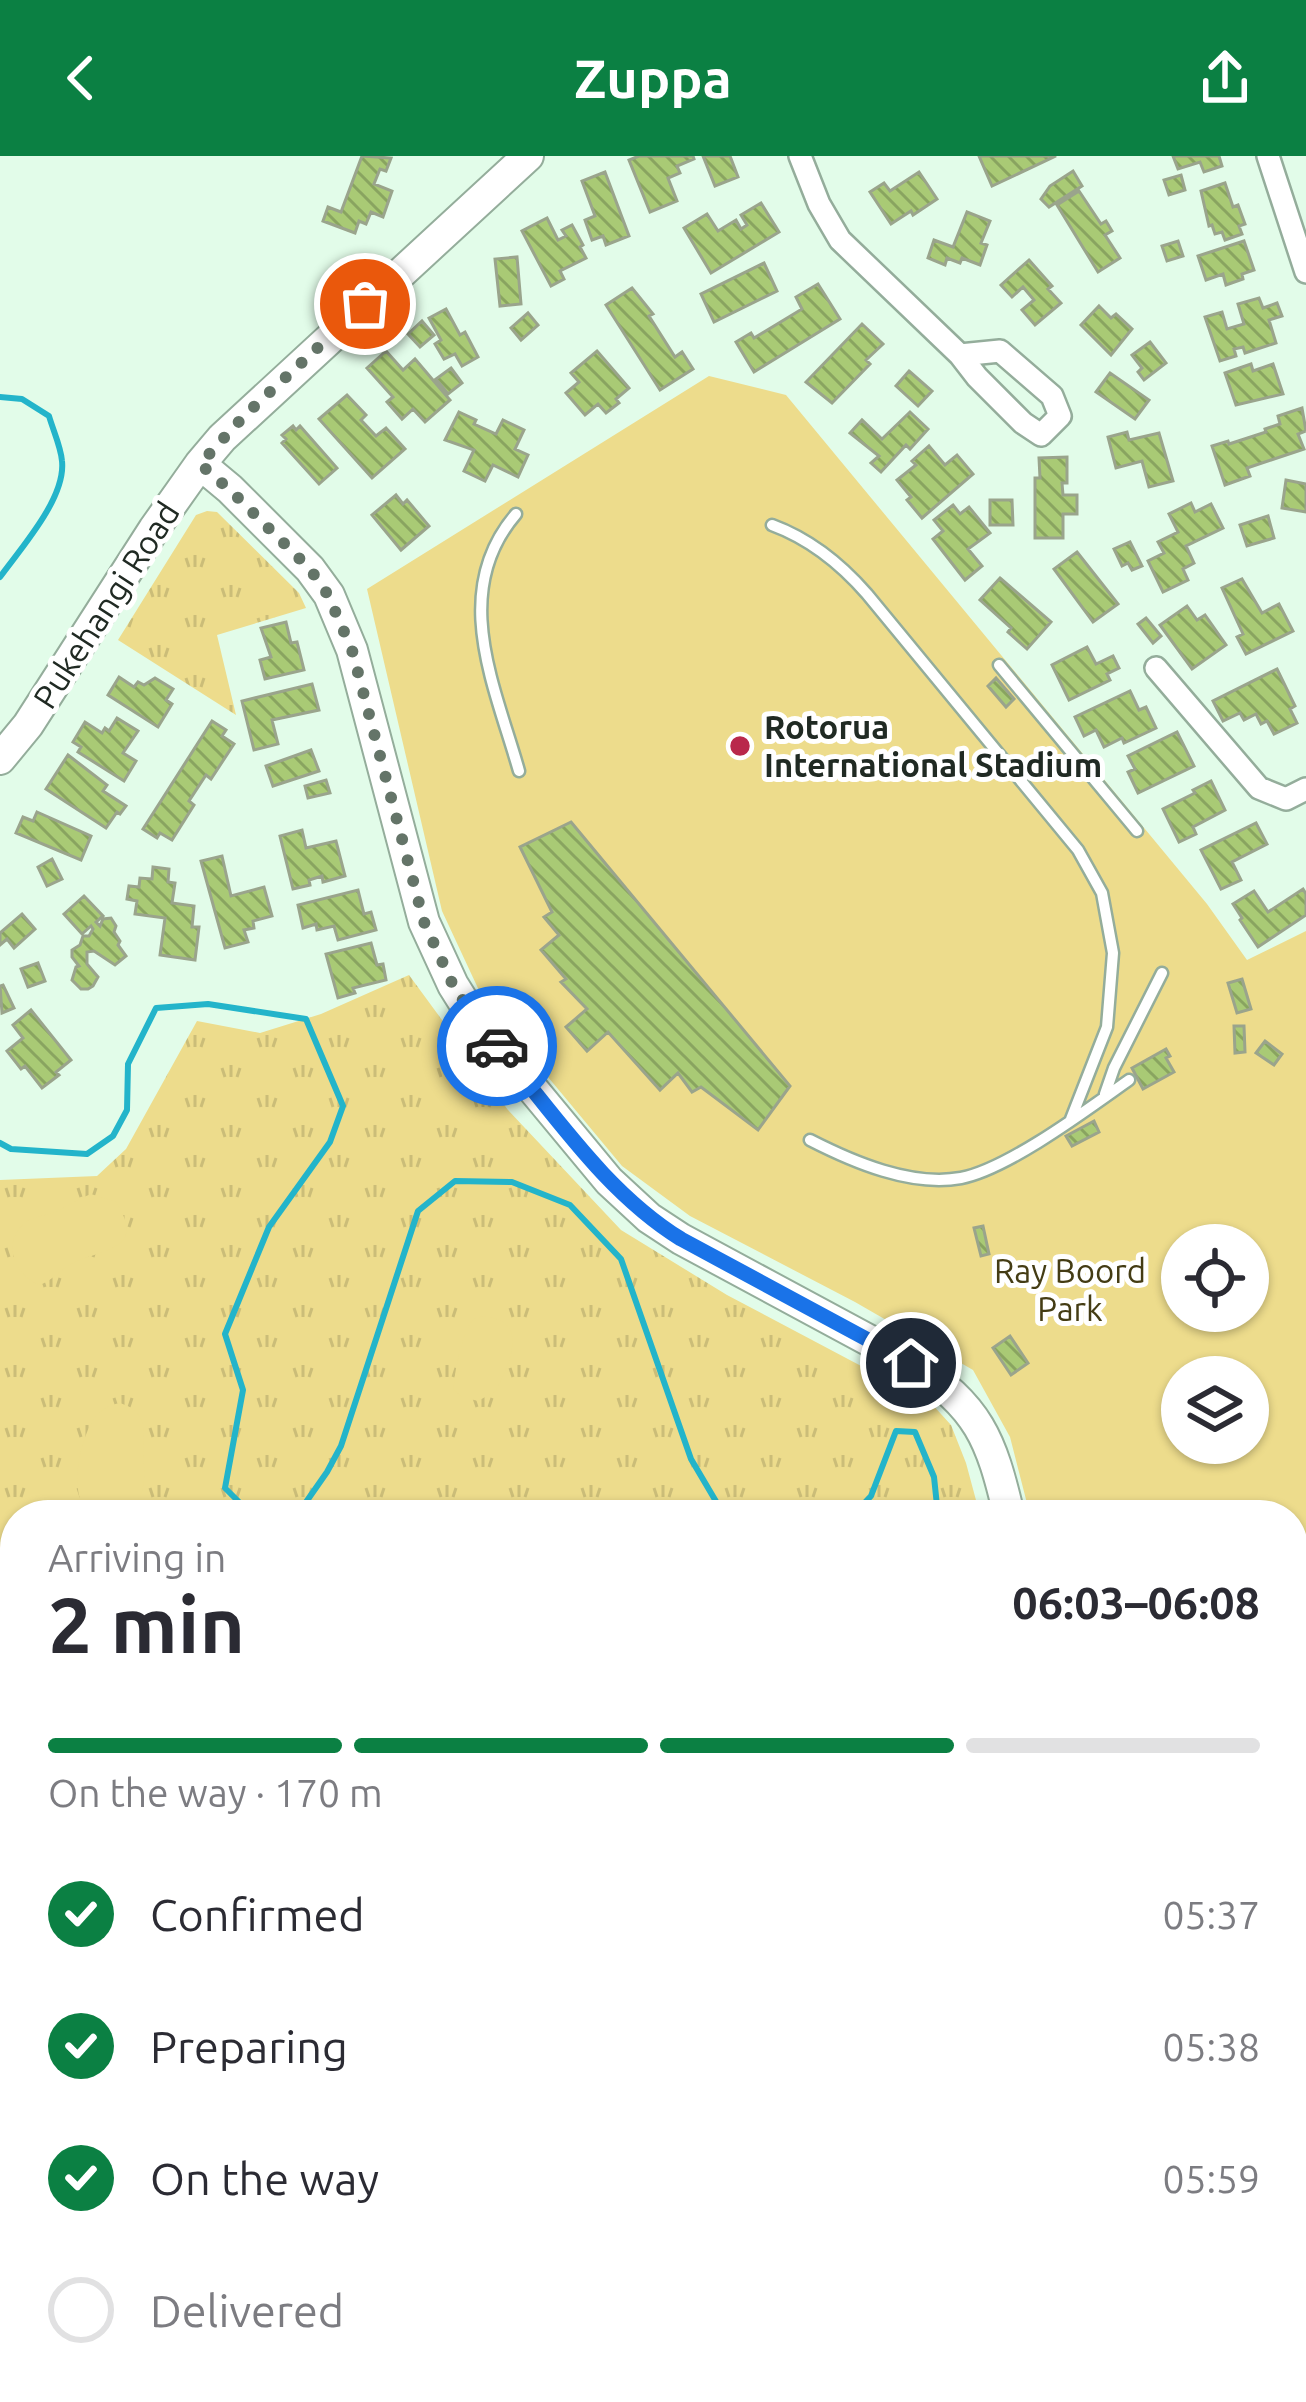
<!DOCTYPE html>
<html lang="en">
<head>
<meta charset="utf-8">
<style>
  :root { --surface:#fff; --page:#f7f7f7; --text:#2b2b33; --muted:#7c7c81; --line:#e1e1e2; --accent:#0b8043 }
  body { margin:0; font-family:Ubuntu,sans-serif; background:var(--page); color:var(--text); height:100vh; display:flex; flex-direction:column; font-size:45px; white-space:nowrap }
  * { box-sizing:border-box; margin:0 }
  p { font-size:39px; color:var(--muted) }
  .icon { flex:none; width:66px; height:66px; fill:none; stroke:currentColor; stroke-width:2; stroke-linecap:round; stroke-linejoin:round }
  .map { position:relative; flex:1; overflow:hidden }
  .panel { position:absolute; left:0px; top:1344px; width:1308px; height:903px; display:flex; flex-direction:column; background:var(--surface); border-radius:48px 48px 0 0; box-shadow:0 3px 9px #0004 }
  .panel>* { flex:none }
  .controls { position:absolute; left:1161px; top:1068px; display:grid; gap:24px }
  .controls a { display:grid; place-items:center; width:108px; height:108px; border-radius:50%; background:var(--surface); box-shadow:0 3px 9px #0004; font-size:60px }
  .pin { position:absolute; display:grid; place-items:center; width:102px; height:102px; color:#fff; margin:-51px; border:6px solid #fff; border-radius:50%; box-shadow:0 3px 12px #0007 }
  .courier { position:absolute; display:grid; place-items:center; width:120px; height:120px; margin:-60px; border:9px solid #1a73e8; border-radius:50%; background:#fff; color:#222; box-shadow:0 3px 15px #0007 }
  .head em { font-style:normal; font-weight:700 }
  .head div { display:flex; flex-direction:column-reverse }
  .head { display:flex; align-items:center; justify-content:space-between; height:204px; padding:0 48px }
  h1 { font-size:78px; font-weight:700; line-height:90px }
  .bar { display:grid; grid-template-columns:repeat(4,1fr); gap:18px 12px; align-content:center; height:144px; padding:0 48px }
  .bar i { height:15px; border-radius:9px; background:var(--line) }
  .bar .selected { background:var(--accent) }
  .bar p { grid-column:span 4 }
  ol { padding:0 48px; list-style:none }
  li { display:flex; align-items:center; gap:36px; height:132px }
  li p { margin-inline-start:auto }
  li .icon { padding:12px; border-radius:50%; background:var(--accent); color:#fff; stroke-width:4 }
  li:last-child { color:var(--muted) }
  li i { width:66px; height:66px; border:6px solid var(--line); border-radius:50% }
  header { display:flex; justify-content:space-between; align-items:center; height:156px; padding:0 48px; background:var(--accent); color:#fff; font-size:54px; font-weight:700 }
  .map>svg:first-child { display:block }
  .grass { fill:url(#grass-tufts) }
  .green { fill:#eddc8c; fill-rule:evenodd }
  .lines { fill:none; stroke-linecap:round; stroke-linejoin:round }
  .stream { stroke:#23b4ca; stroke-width:6 }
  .building { fill:url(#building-back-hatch); stroke:#9aa48c; stroke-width:3 }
  .service-casing { stroke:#94ad9b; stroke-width:15 }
  .minor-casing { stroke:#94ad9b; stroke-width:26 }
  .secondary-casing { stroke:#94ad9b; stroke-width:34 }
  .service { stroke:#fff; stroke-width:10 }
  .minor { stroke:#fff; stroke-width:21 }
  .secondary { stroke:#fff; stroke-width:30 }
  .done { stroke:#647468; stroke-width:12; stroke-dasharray:0 21.6 }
  .route { stroke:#1a73e8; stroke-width:15 }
  .poi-dot { fill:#b9284b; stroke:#fff; stroke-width:4.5 }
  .labels { text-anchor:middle; stroke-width:10; stroke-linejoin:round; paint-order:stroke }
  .street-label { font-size:33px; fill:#202a23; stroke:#fff }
  .poi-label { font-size:33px; font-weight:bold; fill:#202a23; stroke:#fff; text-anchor:start }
  .park-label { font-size:33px; fill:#443c14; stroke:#fff }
</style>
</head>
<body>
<header><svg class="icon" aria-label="back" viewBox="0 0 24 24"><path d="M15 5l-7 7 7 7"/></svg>Zuppa<svg class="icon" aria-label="share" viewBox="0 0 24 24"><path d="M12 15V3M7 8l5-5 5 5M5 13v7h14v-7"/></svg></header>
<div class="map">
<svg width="1306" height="2246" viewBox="0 0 1306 2246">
  <defs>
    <pattern id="grass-tufts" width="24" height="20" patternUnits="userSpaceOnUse" patternTransform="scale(3)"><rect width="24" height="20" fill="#eddc8c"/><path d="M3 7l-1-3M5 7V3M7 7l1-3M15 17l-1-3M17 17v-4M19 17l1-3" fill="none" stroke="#cbbd78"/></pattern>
    <pattern id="building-back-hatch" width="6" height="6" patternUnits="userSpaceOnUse" patternTransform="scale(3)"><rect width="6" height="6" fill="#a9ca75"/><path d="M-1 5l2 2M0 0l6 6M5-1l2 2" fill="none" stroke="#89a460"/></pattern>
  </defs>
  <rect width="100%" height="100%" fill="#e2fce9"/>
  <path class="grass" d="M207,355L217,356L299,437L306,452L217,479L236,559L118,484L196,359Z
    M409,819L508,954L621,1074L727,1139L931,1247L951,1269L966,1307L980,1359H15V2232H317L308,2246H0V1024L97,1020L126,993L197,865L260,877L321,858Z"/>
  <path class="green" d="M709,220L786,239L1207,748L1247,804L1306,775V2246H1015L1021,2232H1293V1359H1030L1010,1281L973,1214L855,1146L690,1060L622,1010L483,843L442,755L367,433ZM1182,1089H1248V1155H1182ZM1182,1221H1248V1287H1182Z
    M91,1038L116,1046C147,1094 104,1092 73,1107C61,1113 53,1124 40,1129C15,1120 0,1086 26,1066C34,1060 46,1060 55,1056C67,1051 78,1043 91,1038Z
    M484,1160C531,1166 509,1207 496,1235L478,1245L462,1241L454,1234C453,1220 463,1172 474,1163C477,1161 481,1161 484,1160Z
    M120,1247C129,1250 137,1254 141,1263C145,1271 143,1282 143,1291C144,1315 150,1344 123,1356C116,1359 104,1361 96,1359C63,1351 81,1277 96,1260C103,1252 110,1249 120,1247Z
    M317,2232H984L977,2246H308Z"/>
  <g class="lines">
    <path class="stream" d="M0,241L22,243L49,260C53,274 61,291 62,305C66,342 21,392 0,421
      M0,987L11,993L87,998L113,980L127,954L128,908L156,852L208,848L306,863L343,950L330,986L269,1071L225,1178L243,1234L225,1332L252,1359H286
      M297,1359L327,1316L341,1290L418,1055L455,1025L512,1026L570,1049L621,1103L691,1303L724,1359
      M853,1359L871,1340L896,1275L915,1276L934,1321L938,1359
      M1257,2232L1274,2246
      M786,2246L793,2232
      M1157,2246L1163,2237L1175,2232"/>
  </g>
  <path class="building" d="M362,0L391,2L386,15L380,13L374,28L392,35L383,61L371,56L366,68L359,65L355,77L323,65L328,51L341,56Z
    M639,0H693L694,3L677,10L680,17L668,22L677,45L650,56L629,4Z
    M703,0H730L738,21L715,30Z
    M979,0H1056L992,30Z
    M1173,0H1219L1222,10L1204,16L1200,6L1178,13Z
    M1073,15L1082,30L1049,51L1041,43L1050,30Z
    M605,16L629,80L606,89L603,80L592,84L585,64L595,60L582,25Z
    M919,16L937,43L913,59L911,55L891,68L870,36L884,27L890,35Z
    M1181,19L1185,34L1169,39L1164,24Z
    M1225,27L1233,51L1238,49L1245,68L1239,70L1242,78L1225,84L1222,76L1215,78L1212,69L1209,70L1201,35Z
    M1079,35L1101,68L1106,65L1112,75L1105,79L1120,102L1098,116L1057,49Z
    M761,47L779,76L711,117L684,72L707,58L718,75L736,64L741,73L747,69L741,59Z
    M967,56L990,65L981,87L987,89L980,109L962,102L960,107L947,102L945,109L928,102L934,84L953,91Z
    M547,62L558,84L566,80L562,74L572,69L583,89L580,91L586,102L560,115L564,123L551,130L522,75Z
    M1178,85L1183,100L1167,105L1162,90Z
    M1244,85L1254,114L1242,118L1243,123L1226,129L1223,118L1206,124L1198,100Z
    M517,101L521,148L500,150L495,103Z
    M1029,104L1052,130L1048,133L1061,147L1035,169L1022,154L1034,144L1023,131L1012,141L1001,129Z
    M764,107L777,135L714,166L701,138Z
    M818,128L840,163L754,216L736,186L751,177L754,182L802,153L796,141Z
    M632,132L653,158L649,160L675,201L682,196L693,213L660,234L606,149Z
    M1259,142L1263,152L1277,147L1282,160L1269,164L1276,187L1245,197L1243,191L1234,193L1236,200L1220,205L1205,161L1222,156L1227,173L1244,168L1238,148Z
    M1099,150L1111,162L1116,158L1132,173L1111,199L1081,169Z
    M446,153L460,179L465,176L478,201L462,210L455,198L444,203L435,188L441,184L429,162Z
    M528,157L538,169L521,184L511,172Z
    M422,165L434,179L420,191L408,178Z
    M862,168L883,188L866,204L870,208L832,247L806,226Z
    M1150,186L1166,207L1144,224L1138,216L1142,212L1132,199Z
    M386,195L403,214L415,203L450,244L425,266L413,253L402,263L387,246L393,241L367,212Z
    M597,195L629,232L616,243L619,247L606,257L598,248L585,259L566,237L579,226L571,217Z
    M1251,208L1253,215L1273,208L1283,238L1236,249L1225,217Z
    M451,212L462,227L448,238L436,223Z
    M909,215L932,235L918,250L896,230Z
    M1110,217L1149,244L1135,263L1096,236Z
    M347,239L366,259L361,264L376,280L386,272L405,293L372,322L319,263Z
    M1302,252L1306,275L1298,278L1304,293L1247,312L1250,320L1225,329L1212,290L1228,285L1229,288L1266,276L1265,273L1280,268L1278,260Z
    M459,256L476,264L474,268L496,278L503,264L524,274L515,293L528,299L518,321L493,309L485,325L464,315L474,294L445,284Z
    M910,256L928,273L910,293L906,289L881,316L871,307L879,300L850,277L862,264L882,283Z
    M293,270L296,274L300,270L337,312L319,328L282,287L286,283L282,279Z
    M1127,276L1129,284L1159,277L1173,325L1149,331L1142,305L1116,312L1108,281Z
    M929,290L945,309L957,299L973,318L922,362L907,344L911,341L897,324L916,309L912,305Z
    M1067,301V327H1062L1063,339H1077V358H1063V382H1035V322H1040L1039,302Z
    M1286,324L1306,328V356L1282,352Z
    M396,339L403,348L407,344L429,370L401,394L372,359Z
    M990,344H1012L1013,369H990Z
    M1191,347L1195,356L1211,348L1223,372L1186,390L1194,407L1183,413L1188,424L1163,436L1148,405L1164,397L1158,386L1178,376L1169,358Z
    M953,349L960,358L969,351L990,377L968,393L982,410L965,424L933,383L943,375L934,364Z
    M1268,360L1274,382L1247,390L1240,369Z
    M1130,386L1142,410L1132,414L1128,407L1122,410L1114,393Z
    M1077,396L1118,448L1093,466L1054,413Z
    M1000,422L1051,466L1027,493L1008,476L1011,472L980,444Z
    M1242,423L1262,457L1279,448L1293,475L1246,498L1237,481L1243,478L1222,432Z
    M1187,450L1197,464L1205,459L1226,489L1192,513L1160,469Z
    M1146,462L1161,480L1153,487L1138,468Z
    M286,466L291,487L297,486L304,514L265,523L260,504L271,501L261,472Z
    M1087,491L1096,508L1113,500L1119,512L1107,518L1110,524L1069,544L1052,509Z
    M1277,513L1295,550L1290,553L1297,567L1274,578L1267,565L1261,568L1256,558L1244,564L1240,557L1223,565L1213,545Z
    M119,521L134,531L138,526L144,529L155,522L173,533L166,544L172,548L158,571L108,539Z
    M996,522L1014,543L1006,551L988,530Z
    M312,528L319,554L272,564L278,588L254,594L242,545Z
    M1130,535L1139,554L1146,551L1156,572L1124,587L1122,582L1104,591L1096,574L1084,580L1075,561Z
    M117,562L138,575L123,597L136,605L124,625L78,596L81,591L73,586L85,566L102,577L105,572L109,575Z
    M212,565L226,574L222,580L234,588L211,623L206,619L189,645L194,649L172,684L160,677L157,682L143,673Z
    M1177,576L1194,610L1138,637L1128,616L1135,613L1128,600Z
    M311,594L319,615L273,630L266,610Z
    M68,599L107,629L103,635L126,650L120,658L117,656L106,672L46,633Z
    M326,624L330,637L308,642L305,630Z
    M1211,625L1225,654L1193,671L1196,678L1179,686L1163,653L1195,637L1193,634Z
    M37,656L91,680L81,704L16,677L23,661L33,665Z
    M571,666L790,930L758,974L701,931L692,936L678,917L660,934L608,876L587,895L566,871L587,853L561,826L566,823L541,794L559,779L544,761L552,756L520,691Z
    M1256,667L1267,688L1232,706L1241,724L1221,733L1201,694Z
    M302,674L306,692L336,685L345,720L323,726L322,720L309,724L310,729L293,733L280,680Z
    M222,700L231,740L264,731L272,760L253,765L254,772L244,774L248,786L225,792L201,705Z
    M52,703L62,723L47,730L38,711Z
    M153,711L169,713L168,726L175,727L172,747L194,750L192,771H199L195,804L160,799L165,762L135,758L137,745L127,743L129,730L139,731L140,722L152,723Z
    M1303,733L1306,738V759L1258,791L1240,764L1242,762L1233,748L1254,735L1268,756Z
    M358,734L364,758L371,756L376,774L338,784L334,770L317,774L316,768L303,772L298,749Z
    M84,740L103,760L96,766L100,770L103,763L111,762L116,770L114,776L120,785L118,789L126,800L115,809L94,795L87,796V808L98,821L93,830L88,833H81L72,824L76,811L79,810L72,801V794L80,789L83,780H89L93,773L91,770L82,778L64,758Z
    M22,758L35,773L14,792L7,783L0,789V777Z
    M371,787L377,809L383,808L386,824L353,832L355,837L338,842L326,798Z
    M38,807L45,825L28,831L21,813Z
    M1242,823L1251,853L1237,857L1228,827Z
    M3,829L14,852L2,857L0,830Z
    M31,854L71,904L56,916L59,919L42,932L25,910L21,913L7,895L23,882L13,869Z
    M1234,870H1244L1245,896L1235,897Z
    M1265,885L1282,898L1274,909L1256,897Z
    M1166,893L1170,900L1166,902L1174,916L1143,933L1132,912Z
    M1094,965L1099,976L1072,990L1066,980Z
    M983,1070L989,1098L981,1100L974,1072Z
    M1010,1180L1028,1207L1011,1219L993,1192Z"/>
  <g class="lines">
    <g class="service-casing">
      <path id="service" d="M516,358C449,436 495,530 519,615
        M772,369C810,383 840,407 867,438L1078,694L1102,737L1113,797L1107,871L1071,963
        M999,509L1137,675
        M1105,938L1114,912L1162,817
        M810,984C853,1006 911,1031 961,1022C1008,1013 1088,953 1129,924
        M1293,1566L1306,1564
        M1293,1626L1306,1611"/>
    </g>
    <g class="minor-casing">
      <path id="minor" d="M800,0L819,48L840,84L960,199L977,221L1023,267L1041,279L1060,260L1052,240L1000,195L960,199
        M1268,0L1306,116
        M1156,512L1259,632L1286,643L1306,633"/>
    </g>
    <g class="secondary-casing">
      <path id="secondary" d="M200,308L230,333L310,413L329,439L352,494L424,766L453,829L473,861L609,1025L649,1062L681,1083L911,1207C979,1251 991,1282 1009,1359
        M0,603L28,569L154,373L200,308L222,282L528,0
        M995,2246L1002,2232"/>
    </g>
    <use href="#service" class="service"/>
    <use href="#minor" class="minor"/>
    <use href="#secondary" class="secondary"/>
  </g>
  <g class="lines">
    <path class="done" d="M365,148L245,259L200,308L230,334L310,413L328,439L352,494L424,766L453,829L473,860L497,890"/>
    <path class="route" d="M497,890C554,957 605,1036 681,1083L911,1207"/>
  </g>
  <circle class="poi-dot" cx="740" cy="590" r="12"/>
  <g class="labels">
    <g class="street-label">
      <text transform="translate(106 449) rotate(-57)" y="12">Pukehangi Road</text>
    </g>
    <g class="poi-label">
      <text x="764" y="583">Rotorua<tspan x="764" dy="38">International Stadium</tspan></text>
    </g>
    <g class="park-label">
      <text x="1070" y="1127">Ray Boord<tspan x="1070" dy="38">Park</tspan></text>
    </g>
  </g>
</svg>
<div class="controls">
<a><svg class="icon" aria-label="locate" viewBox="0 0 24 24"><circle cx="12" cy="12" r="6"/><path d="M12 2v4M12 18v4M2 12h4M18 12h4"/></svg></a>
<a><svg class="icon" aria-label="layers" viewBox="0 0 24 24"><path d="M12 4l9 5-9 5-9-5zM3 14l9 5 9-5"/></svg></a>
</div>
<div class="pin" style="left:365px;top:148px;background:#ea580c"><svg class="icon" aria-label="bag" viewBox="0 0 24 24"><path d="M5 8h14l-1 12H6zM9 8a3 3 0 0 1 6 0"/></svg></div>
<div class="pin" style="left:911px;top:1207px;background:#1f2937"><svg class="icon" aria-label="home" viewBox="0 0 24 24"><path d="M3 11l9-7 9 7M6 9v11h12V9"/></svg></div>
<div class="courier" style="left:497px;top:890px"><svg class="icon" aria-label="car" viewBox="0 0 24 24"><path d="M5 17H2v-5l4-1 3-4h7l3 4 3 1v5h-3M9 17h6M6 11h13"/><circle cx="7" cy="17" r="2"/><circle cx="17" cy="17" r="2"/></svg></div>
<section class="panel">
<div class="head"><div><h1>2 min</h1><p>Arriving in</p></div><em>06:03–06:08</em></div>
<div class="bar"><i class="selected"></i><i class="selected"></i><i class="selected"></i><i></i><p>On the way · 170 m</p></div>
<ol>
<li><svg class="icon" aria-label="check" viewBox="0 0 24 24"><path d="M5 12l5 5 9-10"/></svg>Confirmed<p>05:37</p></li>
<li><svg class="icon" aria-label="check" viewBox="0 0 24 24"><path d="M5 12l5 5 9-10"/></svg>Preparing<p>05:38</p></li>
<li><svg class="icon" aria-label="check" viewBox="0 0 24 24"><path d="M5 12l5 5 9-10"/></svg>On the way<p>05:59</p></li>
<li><i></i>Delivered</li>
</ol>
</section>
</div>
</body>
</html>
